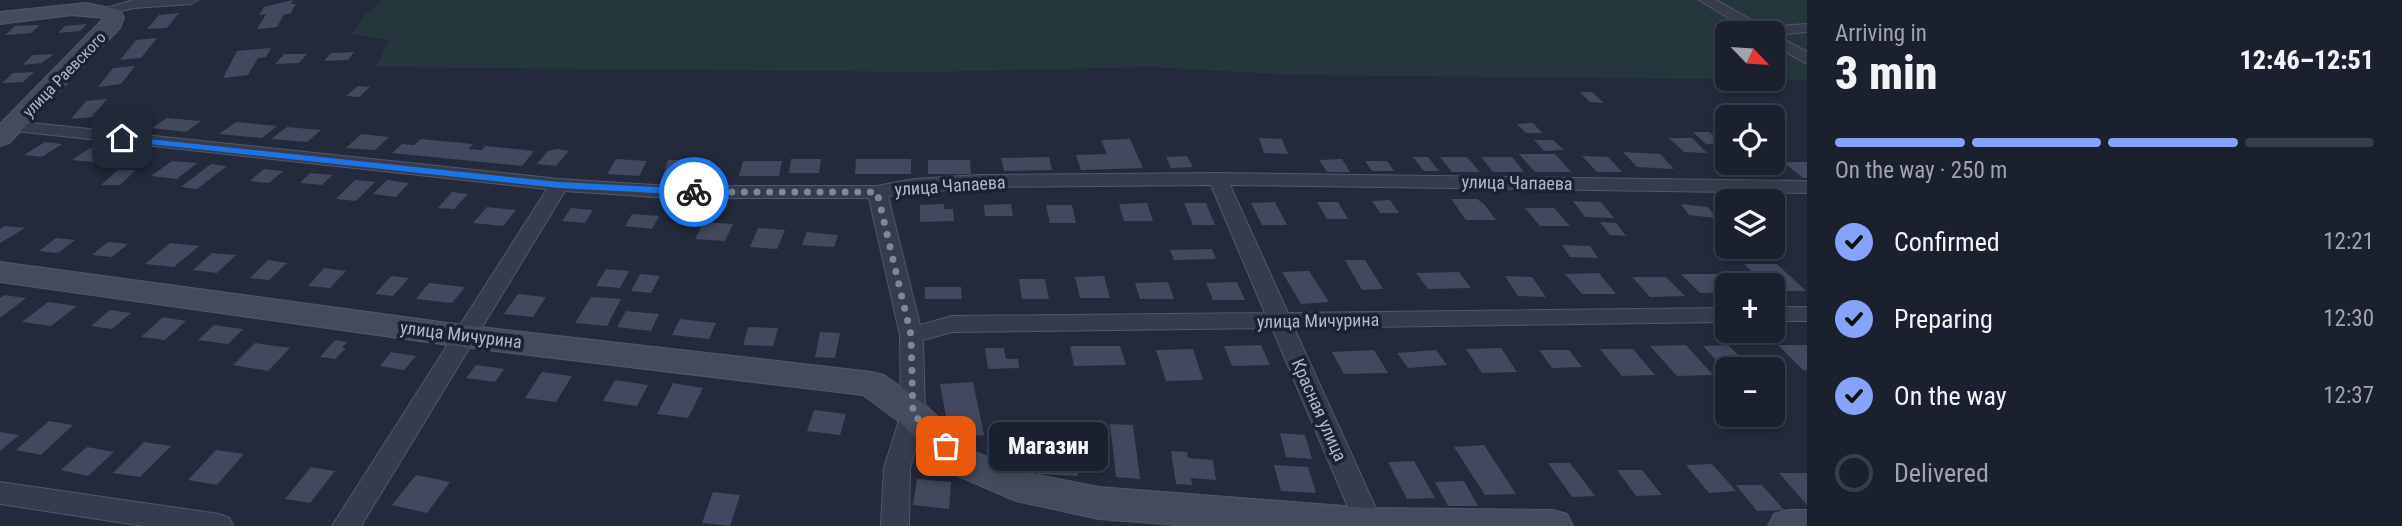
<!DOCTYPE html>
<html lang="en">
<head>
<meta charset="utf-8">
<style>
  :root { --surface:#1a202d; --page:#272d39; --text:#f1f3f6; --muted:#9fa3aa; --line:#383e49; --accent:#87a3f7 }
  body { margin:0; font-family:"Roboto Condensed",sans-serif; background:var(--page); color:var(--text); height:100vh; display:flex; flex-direction:column; font-size:26px; white-space:nowrap }
  * { box-sizing:border-box; margin:0 }
  p { font-size:23px; color:var(--muted) }
  .icon { flex:none; width:38px; height:38px; fill:none; stroke:currentColor; stroke-width:2; stroke-linecap:round; stroke-linejoin:round }
  .map { position:relative; flex:1; overflow:hidden }
  .side { display:flex; flex-direction:column; background:var(--surface); width:595px }
  .side>* { flex:none }
  .needle { width:46px; rotate:115deg }
  .controls { position:absolute; left:1715px; top:21px; display:grid; gap:14px }
  .controls a { display:grid; place-items:center; width:70px; height:70px; border-radius:10px; background:var(--surface); box-shadow:0 4px 10px #0003,0 0 0 2px var(--line); font-size:35px }
  .pin { position:absolute; display:grid; place-items:center; width:60px; height:60px; color:#fff; margin:-30px; border-radius:14px; box-shadow:0 4px 10px #0006 }
  .courier { position:absolute; display:grid; place-items:center; width:70px; height:70px; margin:-35px; border:5px solid #1a73e8; border-radius:50%; background:#fff; color:#222; box-shadow:0 2px 9px #0007 }
  .bubble { position:absolute; height:49px; border-radius:10px; background:var(--surface); box-shadow:0 4px 10px #0003,0 0 0 2px var(--line); font-size:23px; font-weight:800; line-height:49px; text-align:center }
  .summary em { font-style:normal; font-weight:800 }
  .summary div { display:flex; flex-direction:column-reverse }
  .summary { display:flex; align-items:center; justify-content:space-between; height:119px; padding:0 28px }
  h1 { font-size:46px; font-weight:800; line-height:52px }
  .bar { display:grid; grid-template-columns:repeat(4,1fr); gap:10px 7px; align-content:center; height:84px; padding:0 28px }
  .bar i { height:9px; border-radius:5px; background:var(--line) }
  .bar .on { background:var(--accent) }
  .bar p { grid-column:span 4 }
  ol { padding:0 28px; list-style:none }
  li { display:flex; align-items:center; gap:21px; height:77px }
  li p { margin-inline-start:auto }
  li .icon { padding:7px; border-radius:50%; background:var(--accent); color:#111; stroke-width:4 }
  li:last-child { color:var(--muted) }
  li i { width:38px; height:38px; border:4px solid var(--line); border-radius:50% }
  main { display:flex; flex:1; min-height:0 }
  .map>svg:first-child { display:block }
  .green { fill:#25373d }
  .building { fill:#42495e }
  .lines { fill:none; stroke-linecap:round; stroke-linejoin:round }
  .street-casing { stroke:#525767; stroke-width:2 }
  .secondary-casing { stroke:#525767; stroke-width:2 }
  .street { fill:#373c4c; fill-rule:evenodd }
  .secondary { fill:#454b5f; fill-rule:evenodd }
  .route { fill:#1a73e8 }
  .done { stroke:#808696; stroke-width:7; stroke-dasharray:0 12.6 }
  .labels { text-anchor:middle; stroke-width:7; stroke-linejoin:round; paint-order:stroke }
  .far-street-label { font-size:16px; fill:#b2b7c7; stroke:#1c2231 }
  .street-label { font-size:18px; fill:#b2b7c7; stroke:#1c2231 }
</style>
</head>
<body>
<main>
<div class="map">
<svg width="1807" height="526" viewBox="0 0 1807 526">
  <rect width="100%" height="100%" fill="#232a3c"/>
  <path class="green" d="M382,0H1700L1757,33H1727V79H1773V42L1807,63V80L1292,75L1150,67L929,72L376,67L389,40L352,34L364,16Z
    M1712,0H1807V52Z"/>
  <path class="building" d="M293,0L291,4H296L290,14H284L277,27L257,29L266,14L259,15L264,7Z
    M179,13L167,28L147,29L159,15Z
    M87,24L80,31L58,33L65,26Z
    M40,25L31,33L5,35L15,26Z
    M157,38L141,58L120,60L136,40Z
    M271,48L266,57L258,58L248,75L223,78L237,51Z
    M354,52L348,60L324,61L331,53Z
    M54,54L42,63L22,65L33,55Z
    M284,54H307L299,63L275,64Z
    M135,66L121,84L98,87L113,68Z
    M34,72L23,82L2,83L13,73Z
    M358,86L370,87L359,97L346,96Z
    M1580,92H1592L1604,103L1590,102Z
    M107,99L92,117L71,119L86,101Z
    M167,118L201,121L186,132L152,128Z
    M236,122L277,126L262,138L219,134Z
    M1533,123L1542,133H1526L1517,124Z
    M287,127L321,130L307,142L271,139Z
    M1693,132H1709L1724,144H1706Z
    M361,134L389,137L375,150L346,148Z
    M1259,138L1282,139L1288,154L1264,153Z
    M1669,138H1692L1707,153L1684,152Z
    M421,139L473,144L468,149L482,150L485,146L534,151L522,166L392,153L402,144L414,145Z
    M1130,139L1143,168L1081,170L1076,155L1107,154L1101,140Z
    M1534,140H1553L1564,150L1544,151Z
    M45,142L62,144L42,157L24,155Z
    M90,148L120,151L103,163L72,160Z
    M557,149L569,151L556,166L537,164L548,151Z
    M1623,152L1660,154L1674,169L1637,167Z
    M1519,154H1555L1571,172H1535Z
    M1187,156L1193,167L1171,168L1166,157Z
    M1582,156L1608,157L1622,172H1597Z
    M1049,157L1052,170L1004,171L1001,158Z
    M1413,157H1428L1439,171H1424Z
    M1440,157H1467L1480,172H1452Z
    M1481,157H1512L1524,172H1493Z
    M616,159L647,161L639,176L607,174Z
    M791,159H821L819,173H789Z
    M856,159H911V174H855Z
    M1342,159L1350,172H1327L1319,160Z
    M668,160H711L708,173L663,176Z
    M928,160H970L971,174H928Z
    M172,161L197,163L177,179L151,176Z
    M743,161H782L779,176H739Z
    M1365,161H1387L1394,171H1372Z
    M1783,162H1807V178H1803Z
    M1731,163H1770L1778,170H1763L1771,177H1748Z
    M211,164L227,166L197,189L181,187Z
    M264,169L283,171L269,183L250,181Z
    M118,170H136L120,185H101Z
    M310,173L332,175L322,185L300,183Z
    M355,180L375,182L356,201L336,199Z
    M387,180L409,183L396,197L373,194Z
    M452,192L468,194L454,209L438,208Z
    M1451,199H1477L1484,204L1496,220H1466Z
    M1390,200L1399,213H1380L1372,201Z
    M1573,201L1601,202L1614,218L1585,217Z
    M1275,202L1287,225H1262L1251,203Z
    M1317,202H1338L1348,219H1327Z
    M1147,203L1153,221H1124L1119,204Z
    M1184,203H1206L1215,225H1193Z
    M944,204V209H953L954,221L920,222V205Z
    M1011,204L1013,216H985L984,205Z
    M1681,204L1708,207L1716,218L1689,215Z
    M1046,205H1072L1076,223H1050Z
    M487,207L516,210L503,226L473,223Z
    M571,208L593,210L585,223L562,221Z
    M1525,208H1554L1570,226H1540Z
    M632,214L659,216L652,229L625,226Z
    M704,222L733,224L725,241L695,239Z
    M1600,222L1616,223L1626,236L1610,235Z
    M5,226L25,228L0,243V229Z
    M758,228L785,230L777,249L750,247Z
    M807,232L838,235L834,247L802,245Z
    M56,238L75,240L58,253L39,251Z
    M108,242L128,244L112,257L92,255Z
    M170,243L199,246L174,267L145,264Z
    M1562,245L1590,246L1598,258L1570,257Z
    M1212,249L1216,259L1174,260L1170,250Z
    M212,253L236,255L217,273L193,270Z
    M268,260L287,263L269,280L250,278Z
    M1345,260H1365L1383,289L1362,290Z
    M1744,264H1777L1806,291H1773V285H1766Z
    M324,268L346,271L330,288L308,286Z
    M606,269L629,271L620,288L596,286Z
    M1309,271L1329,302L1301,304L1282,272Z
    M1459,272L1471,288L1428,289L1416,273Z
    M1599,273L1616,294H1582L1565,274Z
    M640,274L660,276L651,293L631,291Z
    M1681,274H1719L1730,285H1727V293H1700Z
    M391,276L409,278L393,296L375,294Z
    M1104,276L1110,298H1080L1075,277Z
    M1505,276L1532,277L1546,297L1518,296Z
    M1632,277H1666L1685,296L1650,297Z
    M1019,279H1045L1049,299H1022Z
    M1168,282L1174,299H1140L1135,283Z
    M1237,282L1245,300H1213L1206,283Z
    M429,283L465,287L452,303L416,299Z
    M925,287H961L962,299H925Z
    M518,294L546,297L533,317L504,314Z
    M4,295L26,298L0,318V298Z
    M591,297L621,299L607,326L575,323Z
    M48,302L77,306L51,326L22,322Z
    M110,310L131,313L112,329L91,326Z
    M626,311L659,314L651,331L617,327Z
    M163,317L186,321L165,340L141,337Z
    M680,319L716,323L709,339L672,335Z
    M214,325L243,329L228,344L198,340Z
    M748,327L778,328L773,346L743,345Z
    M820,332L840,333L835,358L815,357Z
    M335,340L347,342L342,348H346L335,359L320,357Z
    M255,343L290,348L268,371L233,365Z
    M1261,345L1270,365L1232,366L1224,346Z
    M1686,345L1713,375L1677,376L1650,346Z
    M1728,345L1752,369H1727V372L1703,346Z
    M1778,345H1807V370H1803Z
    M1070,346H1120L1126,365L1074,366Z
    M985,348H1004L1006,359H1018L1019,368L988,369Z
    M1501,348L1517,372L1482,373L1466,349Z
    M1193,349L1203,380L1166,381L1156,350Z
    M1600,349H1633L1655,375L1622,376Z
    M1374,350L1388,373L1344,374L1332,352Z
    M1436,350L1447,365L1408,368L1397,353Z
    M1539,350H1569L1582,367L1552,368Z
    M391,352L416,356L404,370L380,366Z
    M476,365L504,369L495,382L466,378Z
    M542,372L572,376L556,402L525,398Z
    M615,380L648,385L637,406L603,401Z
    M973,382L984,435L950,438L940,384Z
    M673,383L703,388L688,418L657,414Z
    M814,410L846,414L840,435L807,431Z
    M49,421L73,425L41,455L16,450Z
    M1110,424L1133,425L1140,479L1116,477Z
    M0,432L19,435L0,451Z
    M1280,433L1305,435L1312,459L1286,457Z
    M144,442L171,446L140,477L113,473Z
    M1484,445L1516,494L1485,495L1454,447Z
    M87,447L114,452L88,476L61,470Z
    M216,450L244,454L217,485L188,480Z
    M1037,451L1075,452L1078,476L1038,474Z
    M1171,451L1187,452L1188,458L1213,460L1216,480L1191,478L1192,485L1176,484Z
    M1414,461L1435,498L1407,499L1388,462Z
    M1548,463H1570L1595,496L1572,497Z
    M1712,464L1736,491L1709,493L1686,465Z
    M1274,465L1308,467L1316,493L1281,491Z
    M311,467L335,471L310,503L285,499Z
    M1617,470H1642L1662,495L1636,496Z
    M1779,473H1807V505Z
    M416,475L450,482L427,513L392,505Z
    M917,479L951,482L949,509L913,505Z
    M1464,481L1478,506H1448L1435,482Z
    M1736,485H1762L1784,510L1757,511Z
    M713,492L740,495L730,526L702,523Z"/>
  <g class="lines">
    <g class="street-casing">
      <path id="street" d="M133,0H198L191,4L134,8L104,15L97,11Z
        M1699,0H1716L1764,27L1807,24V32L1776,35L1807,52V64L1773,45V33H1753Z
        M13,121L559,179L670,186H877L914,179L978,175L1218,173L1807,181V193L1230,185L1288,313L1727,308V322L1294,328L1384,526H1356L1272,328L952,332L923,340L925,414L910,468L909,526H881L884,468L901,414L900,335L869,198H670L565,191L361,526H332L547,189L7,130L4,126L7,122ZM1211,185L1265,313L952,316L920,325L888,196L978,187Z
        M1773,307H1807V321H1773Z
        M0,482L219,514L229,518L233,526H144L0,504Z"/>
    </g>
    <g class="secondary-casing">
      <path id="secondary" d="M86,3L120,10L124,18L120,28L9,143L0,146V124L104,18L72,15L0,24V12Z
        M0,262L463,325L872,372L884,375L925,405L975,452L1022,472L1099,487L1369,508L1553,510L1567,514L1573,526H1189L1099,519L1016,501L949,472L901,423L863,395L463,347L0,282Z
        M1788,510H1807V526H1768L1774,514Z"/>
    </g>
    <use href="#street" class="street"/>
    <use href="#secondary" class="secondary"/>
  </g>
  <path class="route" d="M119,136L559,182L694,189L699,192L694,195L559,188L122,141Z"/>
  <g class="lines">
    <path class="done" d="M694,192H877L911,335L913,414L946,446"/>
  </g>
  <g class="labels">
    <g class="far-street-label">
      <text transform="translate(64 74) rotate(-46)" y="6">улица Раевского</text>
    </g>
    <g class="street-label">
      <text transform="translate(1517 183) rotate(1)" y="6">улица Чапаева</text>
      <text transform="translate(950 186) rotate(-4)" y="6">улица Чапаева</text>
      <text transform="translate(1318 321) rotate(-1)" y="6">улица Мичурина</text>
      <text transform="translate(461 335) rotate(7)" y="6">улица Мичурина</text>
      <text transform="translate(1319 410) rotate(66)" y="6">Красная улица</text>
    </g>
  </g>
</svg>
<div class="controls">
<a><svg class="needle" viewBox="-14 -14 28 28"><path d="M0-13l5 13h-10z" fill="#e53935"/><path d="M0 13l5-13h-10z" fill="#9fa3aa"/></svg></a>
<a><svg class="icon" aria-label="locate" viewBox="0 0 24 24"><circle cx="12" cy="12" r="6"/><path d="M12 2v4M12 18v4M2 12h4M18 12h4"/></svg></a>
<a><svg class="icon" aria-label="layers" viewBox="0 0 24 24"><path d="M12 4l9 5-9 5-9-5zM3 14l9 5 9-5"/></svg></a>
<a>+</a>
<a>−</a>
</div>
<div class="pin" style="left:946px;top:446px;background:#ea580c"><svg class="icon" aria-label="bag" viewBox="0 0 24 24"><path d="M5 8h14l-1 12H6zM9 8a3 3 0 0 1 6 0"/></svg></div>
<div class="pin" style="left:122px;top:138px;background:#1f2937"><svg class="icon" aria-label="home" viewBox="0 0 24 24"><path d="M3 11l9-7 9 7M6 9v11h12V9"/></svg></div>
<div class="courier" style="left:694px;top:192px"><svg class="icon" aria-label="bike" viewBox="0 0 24 24"><circle cx="6" cy="16" r="4"/><circle cx="18" cy="16" r="4"/><path d="M6 16l4-8h5l3 8M10 8l3 8H6M13 5h3"/></svg></div>
<div class="bubble" style="left:989px;top:422px;width:119px">Магазин</div>
</div>
<section class="side">
<div class="summary"><div><h1>3 min</h1><p>Arriving in</p></div><em>12:46–12:51</em></div>
<div class="bar"><i class="on"></i><i class="on"></i><i class="on"></i><i></i><p>On the way · 250 m</p></div>
<ol>
<li><svg class="icon" aria-label="check" viewBox="0 0 24 24"><path d="M5 12l5 5 9-10"/></svg>Confirmed<p>12:21</p></li>
<li><svg class="icon" aria-label="check" viewBox="0 0 24 24"><path d="M5 12l5 5 9-10"/></svg>Preparing<p>12:30</p></li>
<li><svg class="icon" aria-label="check" viewBox="0 0 24 24"><path d="M5 12l5 5 9-10"/></svg>On the way<p>12:37</p></li>
<li><i></i>Delivered</li>
</ol>
</section>
</main>
</body>
</html>
